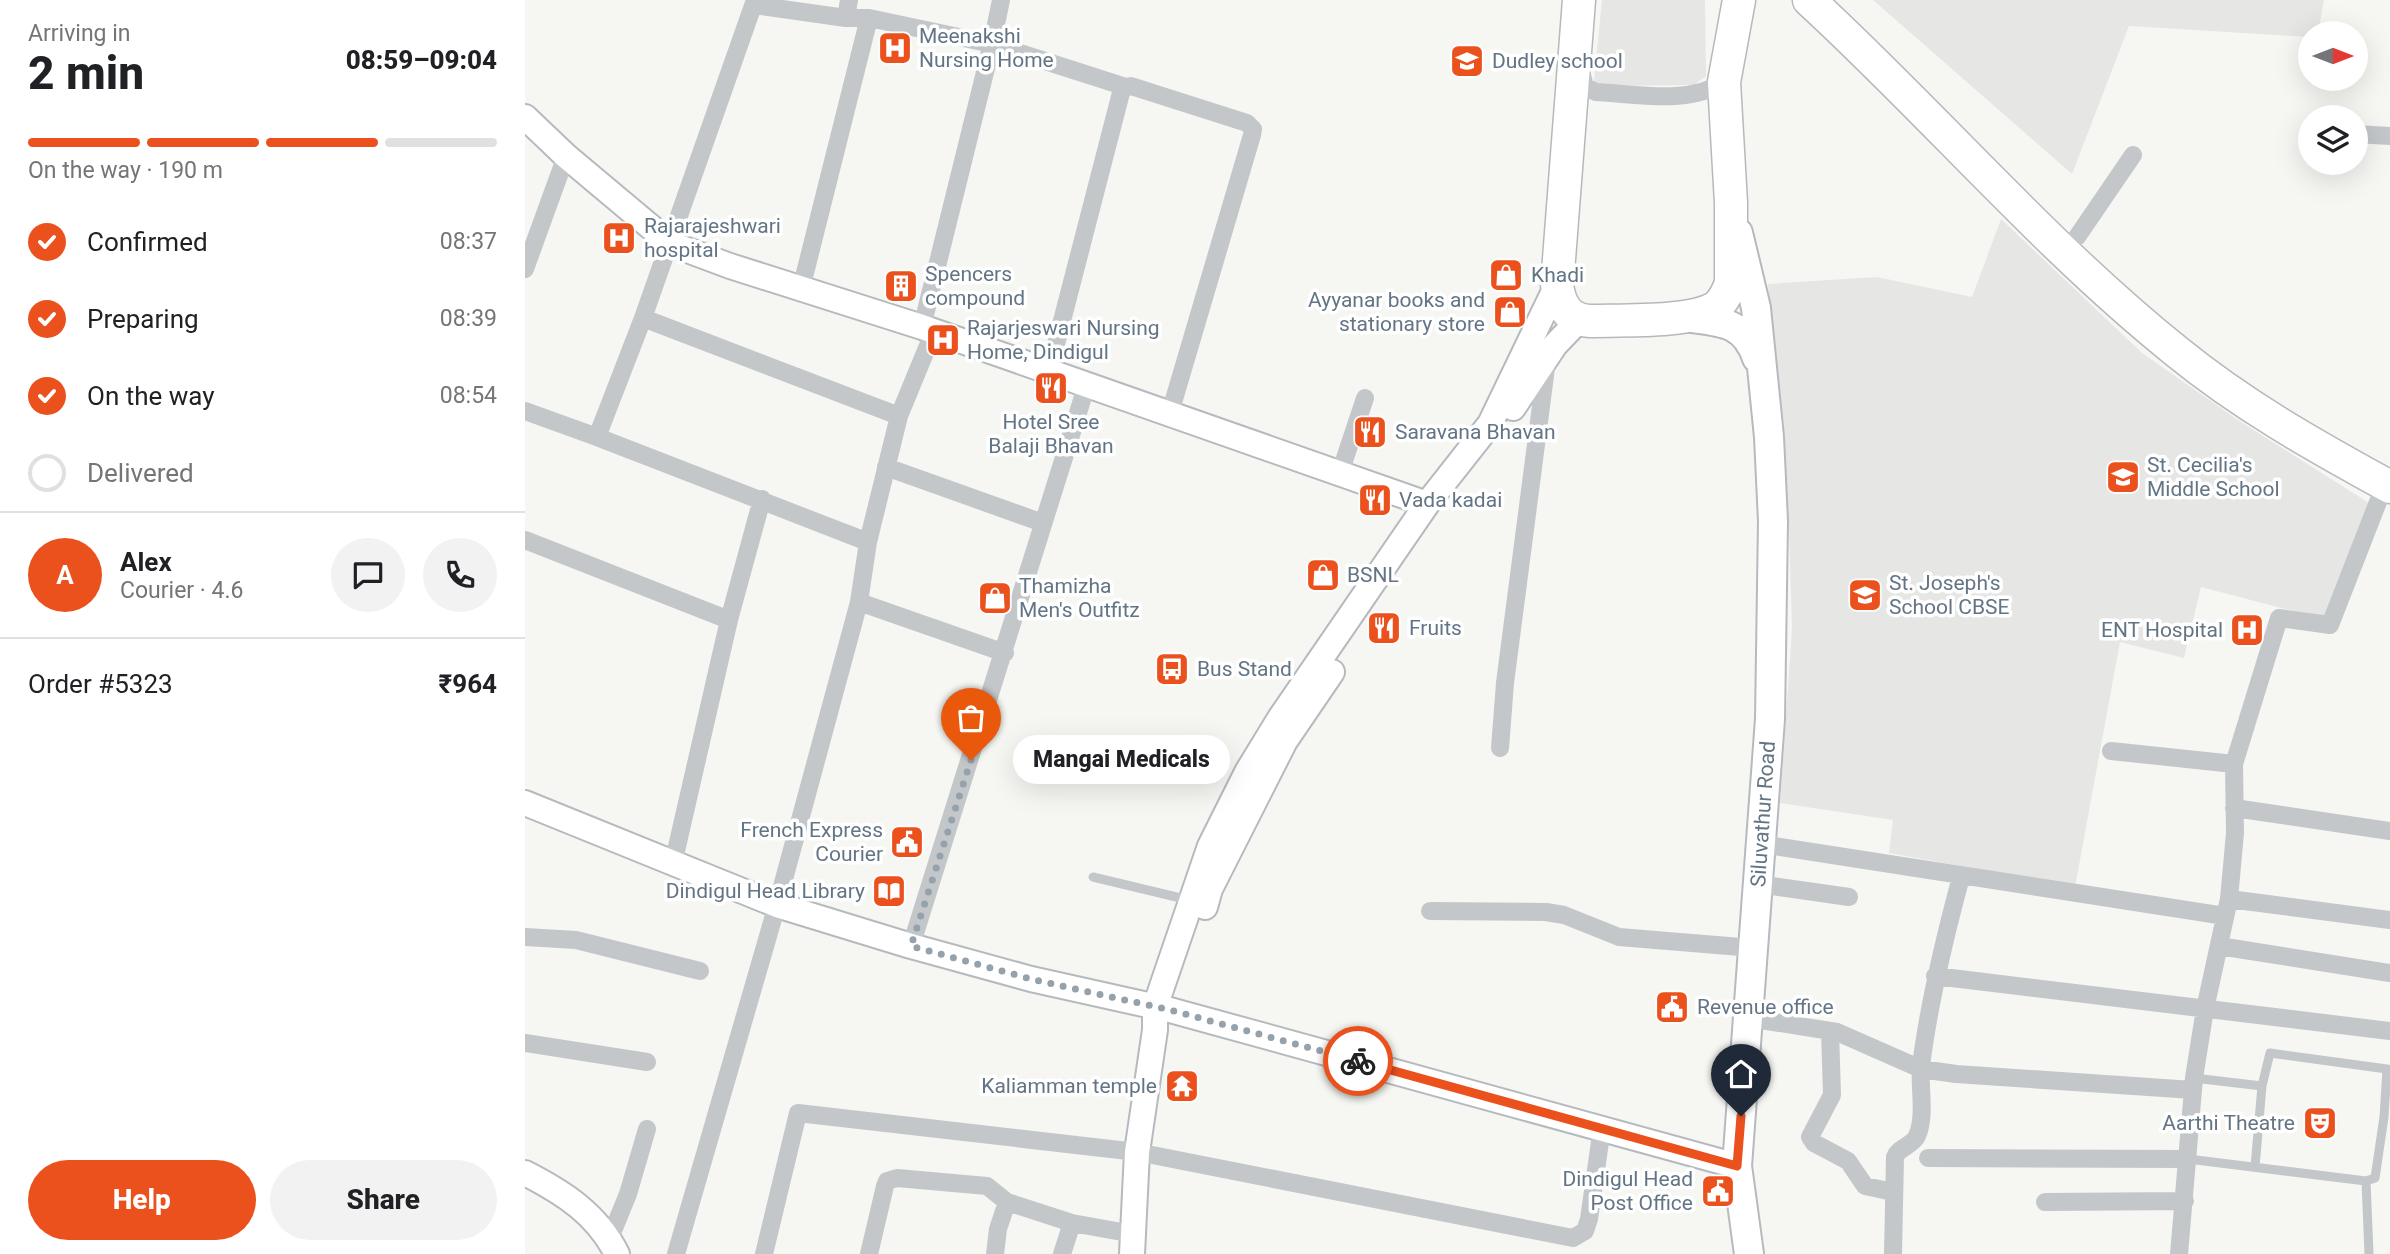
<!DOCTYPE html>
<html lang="en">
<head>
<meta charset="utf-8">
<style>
  :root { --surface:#fff; --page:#f2f2f2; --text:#202124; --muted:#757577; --line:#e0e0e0; --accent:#ea511d }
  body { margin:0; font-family:Roboto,sans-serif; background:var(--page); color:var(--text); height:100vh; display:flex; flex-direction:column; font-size:26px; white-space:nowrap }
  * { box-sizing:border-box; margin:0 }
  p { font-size:23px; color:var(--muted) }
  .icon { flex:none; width:38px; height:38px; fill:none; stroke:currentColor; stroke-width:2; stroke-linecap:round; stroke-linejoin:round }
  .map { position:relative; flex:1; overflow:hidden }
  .sheet { display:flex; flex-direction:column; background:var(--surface); width:525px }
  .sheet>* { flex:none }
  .needle { width:46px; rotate:90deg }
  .tools { position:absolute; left:1773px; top:21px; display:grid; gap:14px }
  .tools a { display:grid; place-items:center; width:70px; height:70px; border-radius:50%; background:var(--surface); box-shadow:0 7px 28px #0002; font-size:35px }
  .pin { position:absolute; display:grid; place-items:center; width:60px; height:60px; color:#fff; margin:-72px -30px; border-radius:50% 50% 50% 0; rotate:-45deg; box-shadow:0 0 7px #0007 }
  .pin .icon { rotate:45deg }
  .courier { position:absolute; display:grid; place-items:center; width:70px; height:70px; margin:-35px; border:5px solid #ea511d; border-radius:50%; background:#fff; color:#222; box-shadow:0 2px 9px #0007 }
  .bubble { position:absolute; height:49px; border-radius:24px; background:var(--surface); box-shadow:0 7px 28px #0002; font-size:23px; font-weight:800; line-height:49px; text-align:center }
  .headline em { font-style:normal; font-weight:800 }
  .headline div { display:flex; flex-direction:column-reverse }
  .headline { display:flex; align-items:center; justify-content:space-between; height:119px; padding:0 28px }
  h1 { font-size:46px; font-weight:800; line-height:52px }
  .bar { display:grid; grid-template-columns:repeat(4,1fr); gap:10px 7px; align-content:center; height:84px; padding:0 28px }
  .bar i { height:9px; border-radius:5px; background:var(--line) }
  .bar .active { background:var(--accent) }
  .bar p { grid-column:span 4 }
  .line { display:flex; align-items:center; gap:18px; padding:0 28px; border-top:2px solid var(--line) }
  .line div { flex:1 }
  .round { display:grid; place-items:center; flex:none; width:74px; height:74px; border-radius:37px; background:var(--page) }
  ol { padding:0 28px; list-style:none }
  li { display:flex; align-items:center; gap:21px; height:77px }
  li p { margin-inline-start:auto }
  li .icon { padding:7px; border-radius:50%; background:var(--accent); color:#fff; stroke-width:4 }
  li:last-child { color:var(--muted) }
  li i { width:38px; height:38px; border:4px solid var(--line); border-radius:50% }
  .action { display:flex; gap:14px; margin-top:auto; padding:14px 28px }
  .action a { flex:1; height:80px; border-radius:42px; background:var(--accent); color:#fff; font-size:28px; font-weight:800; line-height:80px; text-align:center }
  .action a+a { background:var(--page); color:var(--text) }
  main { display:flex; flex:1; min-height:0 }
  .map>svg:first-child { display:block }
  .built { fill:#e6e7e5 }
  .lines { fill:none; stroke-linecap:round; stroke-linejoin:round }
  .secondary-casing { stroke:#b5babf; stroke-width:28 }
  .primary-casing { stroke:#b6babe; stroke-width:32 }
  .highway-casing { stroke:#b5b9bc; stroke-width:35 }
  .lane { stroke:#c3c7ca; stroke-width:9 }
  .street { stroke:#c3c7ca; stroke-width:18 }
  .secondary { stroke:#fff; stroke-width:24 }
  .primary { stroke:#fff; stroke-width:28 }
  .highway { stroke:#fff; stroke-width:32 }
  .done { stroke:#96a2ab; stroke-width:7; stroke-dasharray:0 12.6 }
  .route { stroke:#ea511d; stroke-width:9 }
  .labels { text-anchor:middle; stroke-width:7; stroke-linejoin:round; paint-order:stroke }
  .poi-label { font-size:21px; fill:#637585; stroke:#fff; text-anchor:start }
  .street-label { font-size:21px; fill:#637585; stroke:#fff }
</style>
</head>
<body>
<main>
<section class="sheet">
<div class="headline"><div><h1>2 min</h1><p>Arriving in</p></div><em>08:59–09:04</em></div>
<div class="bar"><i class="active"></i><i class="active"></i><i class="active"></i><i></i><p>On the way · 190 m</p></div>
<ol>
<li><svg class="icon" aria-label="check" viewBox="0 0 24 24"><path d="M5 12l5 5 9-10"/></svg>Confirmed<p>08:37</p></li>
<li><svg class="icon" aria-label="check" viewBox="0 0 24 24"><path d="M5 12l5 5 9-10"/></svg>Preparing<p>08:39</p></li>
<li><svg class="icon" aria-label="check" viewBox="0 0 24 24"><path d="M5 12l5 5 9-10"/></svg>On the way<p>08:54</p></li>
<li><i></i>Delivered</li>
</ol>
<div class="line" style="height:126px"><b class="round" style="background:var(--accent);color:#fff">A</b><div><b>Alex</b><p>Courier · 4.6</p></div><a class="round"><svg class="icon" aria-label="chat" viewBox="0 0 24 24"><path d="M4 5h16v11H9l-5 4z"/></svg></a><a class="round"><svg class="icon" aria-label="phone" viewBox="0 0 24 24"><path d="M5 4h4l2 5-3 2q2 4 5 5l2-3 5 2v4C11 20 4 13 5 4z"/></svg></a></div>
<div class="line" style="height:91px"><div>Order #5323</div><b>₹964</b></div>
<div class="action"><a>Help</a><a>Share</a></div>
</section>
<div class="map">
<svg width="1865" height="1254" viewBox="0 0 1865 1254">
  <rect width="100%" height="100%" fill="#f6f6f2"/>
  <path class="built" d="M1077,0H1180L1181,76L1169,85L1078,86L1069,81Z
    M1348,0H1799L1793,33H1785V37L1604,26L1547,174Z
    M1476,219L1617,353L1713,420L1844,503L1802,620L1676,587L1659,658L1595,642L1550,887L1364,853L1368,820L1255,803L1267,629L1264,530L1243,284L1352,277L1447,297Z"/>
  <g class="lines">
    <g class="secondary-casing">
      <path id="secondary" d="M0,117L41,156L146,244L205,266L397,327L902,504
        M988,408L1030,345L1054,320
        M0,803L252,905L386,946L506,979L645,1010L1212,1166
        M680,907L685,889L760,741L807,672
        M0,1173C39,1193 72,1214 92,1254
        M607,1254L612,1152L630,1030V1007L685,846L722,772L755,718L902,504L965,424L1032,285"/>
    </g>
    <g class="primary-casing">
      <path id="primary" d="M1213,233L1231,308L1244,437L1248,521L1245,719L1212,1166L1224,1254
        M1159,317C1194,322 1219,320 1232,358"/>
    </g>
    <g class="highway-casing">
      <path id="highway" d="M1054,0L1032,285C1035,305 1043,320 1065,321C1095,320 1167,323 1191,307C1198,302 1203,291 1206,283V203L1199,82L1214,0
        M1284,0C1408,114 1519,245 1651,351C1717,405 1790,446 1865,487"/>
    </g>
    <path class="lane" d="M568,877L664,900
      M1669,1078L1737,1086
      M1663,1159L1841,1181L1850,1178L1859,1117L1862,1069L1745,1053L1737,1086L1730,1167
      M1841,1181L1844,1254"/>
    <path class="street" d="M230,0L118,318L374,416
      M476,0L467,44L601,87
      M229,5L321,18H344L467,44L397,327
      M321,18L324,0
      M1056,71L1060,87L1071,92C1113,94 1163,105 1199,82
      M1830,134L1865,136
      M1552,237L1608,155
      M0,269L41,156
      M276,289L344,18
      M118,318L72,437L343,542
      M524,371L597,89L606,86L722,123L728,129L727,135L645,413
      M0,411L72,437
      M361,467L518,523
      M815,473L840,398
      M0,540L204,620
      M334,602L480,653
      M975,748L980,683L1022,360
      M1586,751L1709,764
      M1709,808L1865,831
      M1236,844L1700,916
      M148,864L204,620L237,499
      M1233,884L1324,897
      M1704,899L1865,920
      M905,911L1021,912L1039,915L1094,937L1228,948
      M0,937L51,940L175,971
      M386,946L562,384
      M1694,946L1865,973
      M1410,976L1865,1031
      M1223,1018L1312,1032L1396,1069L1431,1074L1668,1090
      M1305,1031L1307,1095L1285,1137L1289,1143L1323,1161L1340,1186L1368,1192
      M0,1043L122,1062
      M1403,1158L1663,1159
      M1520,1202L1660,1201
      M85,1238L103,1194L122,1129
      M151,1254L252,905L334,602L343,542L374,416L409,331
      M239,1254L273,1113L612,1152L1048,1238L1060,1231L1064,1219L1077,1128
      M344,1254L360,1186L362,1181L372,1178L462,1186L482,1202L547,1223L608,1234
      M470,1254L473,1229L482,1202
      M537,1254L547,1223
      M1368,1254L1370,1157C1374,1147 1387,1146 1392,1136C1401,1116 1394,1087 1396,1066C1404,1002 1419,940 1436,877
      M1654,1254L1669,1078L1680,1009L1704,899L1710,833L1709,764L1754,618L1805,625L1860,484"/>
    <use href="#secondary" class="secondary"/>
    <use href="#primary" class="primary"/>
    <use href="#highway" class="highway"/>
  </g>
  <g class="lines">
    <path class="done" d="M446,760L386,946L506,979L645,1010L833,1061"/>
    <path class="route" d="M833,1061L1212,1166L1216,1116"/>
  </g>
  <defs>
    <g id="hospital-square" transform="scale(1.75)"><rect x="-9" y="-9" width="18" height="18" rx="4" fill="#ea511d" stroke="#fff"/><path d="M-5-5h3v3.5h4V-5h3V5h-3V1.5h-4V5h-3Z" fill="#fff"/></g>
    <g id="school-square" transform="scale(1.75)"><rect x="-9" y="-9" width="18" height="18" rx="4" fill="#ea511d" stroke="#fff"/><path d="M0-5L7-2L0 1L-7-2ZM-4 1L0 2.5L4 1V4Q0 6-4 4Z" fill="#fff"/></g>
    <g id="shop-square" transform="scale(1.75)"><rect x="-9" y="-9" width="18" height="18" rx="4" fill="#ea511d" stroke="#fff"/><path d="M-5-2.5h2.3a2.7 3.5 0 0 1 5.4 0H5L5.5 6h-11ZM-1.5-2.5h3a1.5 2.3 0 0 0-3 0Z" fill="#fff"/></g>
    <g id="building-square" transform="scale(1.75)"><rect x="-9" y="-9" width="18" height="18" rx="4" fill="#ea511d" stroke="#fff"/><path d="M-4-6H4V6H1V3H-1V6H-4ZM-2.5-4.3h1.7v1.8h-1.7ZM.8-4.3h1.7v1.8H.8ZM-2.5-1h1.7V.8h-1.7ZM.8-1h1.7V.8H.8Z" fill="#fff"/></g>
    <g id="restaurant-square" transform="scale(1.75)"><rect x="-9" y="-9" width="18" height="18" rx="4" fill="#ea511d" stroke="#fff"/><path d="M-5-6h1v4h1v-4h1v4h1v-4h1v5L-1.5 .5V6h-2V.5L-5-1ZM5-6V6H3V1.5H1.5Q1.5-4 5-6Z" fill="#fff"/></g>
    <g id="bus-square" transform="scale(1.75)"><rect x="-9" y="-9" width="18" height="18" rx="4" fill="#ea511d" stroke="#fff"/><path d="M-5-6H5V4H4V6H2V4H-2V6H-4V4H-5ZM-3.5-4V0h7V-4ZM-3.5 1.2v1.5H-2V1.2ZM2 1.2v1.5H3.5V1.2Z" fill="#fff"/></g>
    <g id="civic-square" transform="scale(1.75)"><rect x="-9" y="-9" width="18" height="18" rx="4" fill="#ea511d" stroke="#fff"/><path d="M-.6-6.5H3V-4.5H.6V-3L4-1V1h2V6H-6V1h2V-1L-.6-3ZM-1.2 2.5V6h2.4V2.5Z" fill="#fff"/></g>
    <g id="library-square" transform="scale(1.75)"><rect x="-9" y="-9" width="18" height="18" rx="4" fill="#ea511d" stroke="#fff"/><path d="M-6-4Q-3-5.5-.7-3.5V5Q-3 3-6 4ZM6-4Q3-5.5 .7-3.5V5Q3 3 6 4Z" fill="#fff"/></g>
    <g id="temple-square" transform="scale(1.75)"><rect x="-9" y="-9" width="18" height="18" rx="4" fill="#ea511d" stroke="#fff"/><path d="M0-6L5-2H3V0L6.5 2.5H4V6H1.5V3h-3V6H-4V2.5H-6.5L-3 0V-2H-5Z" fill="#fff"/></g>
    <g id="theatre-square" transform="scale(1.75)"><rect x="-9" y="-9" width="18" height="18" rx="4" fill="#ea511d" stroke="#fff"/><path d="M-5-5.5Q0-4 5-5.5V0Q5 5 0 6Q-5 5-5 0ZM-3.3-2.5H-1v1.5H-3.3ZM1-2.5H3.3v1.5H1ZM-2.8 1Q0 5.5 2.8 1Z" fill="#fff"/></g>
  </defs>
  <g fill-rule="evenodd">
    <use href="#hospital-square" x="370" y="48"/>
    <use href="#school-square" x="942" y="61"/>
    <use href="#hospital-square" x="94" y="238"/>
    <use href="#shop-square" x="981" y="275"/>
    <use href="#building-square" x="376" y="286"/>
    <use href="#shop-square" x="985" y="312"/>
    <use href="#hospital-square" x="418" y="340"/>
    <use href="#restaurant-square" x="526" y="388"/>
    <use href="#restaurant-square" x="845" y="432"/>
    <use href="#school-square" x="1598" y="477"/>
    <use href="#restaurant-square" x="850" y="500"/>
    <use href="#shop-square" x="798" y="575"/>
    <use href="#school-square" x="1340" y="595"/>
    <use href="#shop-square" x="470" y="598"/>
    <use href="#restaurant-square" x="859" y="628"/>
    <use href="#hospital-square" x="1722" y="630"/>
    <use href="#bus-square" x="647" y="669"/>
    <use href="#civic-square" x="382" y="842"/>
    <use href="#library-square" x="364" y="891"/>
    <use href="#civic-square" x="1147" y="1007"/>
    <use href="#temple-square" x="657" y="1086"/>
    <use href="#theatre-square" x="1795" y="1123"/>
    <use href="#civic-square" x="1193" y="1191"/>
  </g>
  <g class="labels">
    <g class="poi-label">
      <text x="394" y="43">Meenakshi<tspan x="394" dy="24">Nursing Home</tspan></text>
      <text x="967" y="68">Dudley school</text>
      <text x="119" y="233">Rajarajeshwari<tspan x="119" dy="24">hospital</tspan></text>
      <text x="400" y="281">Spencers<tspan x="400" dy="24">compound</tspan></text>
      <text x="1006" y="282">Khadi</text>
      <text x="960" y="307" text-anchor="end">Ayyanar books and<tspan x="960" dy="24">stationary store</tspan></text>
      <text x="442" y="335">Rajarjeswari Nursing<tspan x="442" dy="24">Home, Dindigul</tspan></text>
      <text x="526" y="429" text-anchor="middle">Hotel Sree<tspan x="526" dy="24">Balaji Bhavan</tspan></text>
      <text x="870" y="439">Saravana Bhavan</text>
      <text x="1622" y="472">St. Cecilia's<tspan x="1622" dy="24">Middle School</tspan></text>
      <text x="874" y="507">Vada kadai</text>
      <text x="822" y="582">BSNL</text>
      <text x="1364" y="590">St. Joseph's<tspan x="1364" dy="24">School CBSE</tspan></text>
      <text x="494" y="593">Thamizha<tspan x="494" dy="24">Men's Outfitz</tspan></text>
      <text x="884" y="635">Fruits</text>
      <text x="1698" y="637" text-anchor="end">ENT Hospital</text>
      <text x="672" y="676">Bus Stand</text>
      <text x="358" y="837" text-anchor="end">French Express<tspan x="358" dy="24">Courier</tspan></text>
      <text x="340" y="898" text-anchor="end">Dindigul Head Library</text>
      <text x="1172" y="1014">Revenue office</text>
      <text x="632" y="1093" text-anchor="end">Kaliamman temple</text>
      <text x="1770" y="1130" text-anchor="end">Aarthi Theatre</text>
      <text x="1168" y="1186" text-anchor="end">Dindigul Head<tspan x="1168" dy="24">Post Office</tspan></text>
    </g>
    <g class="street-label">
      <text transform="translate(1238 814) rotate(-86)" y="7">Siluvathur Road</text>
    </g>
  </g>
</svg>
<div class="tools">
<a><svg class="needle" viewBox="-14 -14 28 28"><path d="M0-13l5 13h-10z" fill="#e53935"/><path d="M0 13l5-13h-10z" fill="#757577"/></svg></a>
<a><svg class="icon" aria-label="layers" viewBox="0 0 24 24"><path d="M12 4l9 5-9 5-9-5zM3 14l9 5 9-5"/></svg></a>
</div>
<div class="pin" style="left:446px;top:760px;background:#ea580c"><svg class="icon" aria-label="bag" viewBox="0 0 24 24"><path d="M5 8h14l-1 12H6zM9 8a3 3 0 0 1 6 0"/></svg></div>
<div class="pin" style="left:1216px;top:1116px;background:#1f2937"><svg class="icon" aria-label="home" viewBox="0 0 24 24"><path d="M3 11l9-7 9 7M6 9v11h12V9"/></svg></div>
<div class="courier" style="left:833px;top:1061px"><svg class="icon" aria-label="bike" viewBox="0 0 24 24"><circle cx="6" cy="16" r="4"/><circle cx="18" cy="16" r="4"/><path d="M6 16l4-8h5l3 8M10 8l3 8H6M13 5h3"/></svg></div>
<div class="bubble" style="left:488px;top:735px;width:217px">Mangai Medicals</div>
</div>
</main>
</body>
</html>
